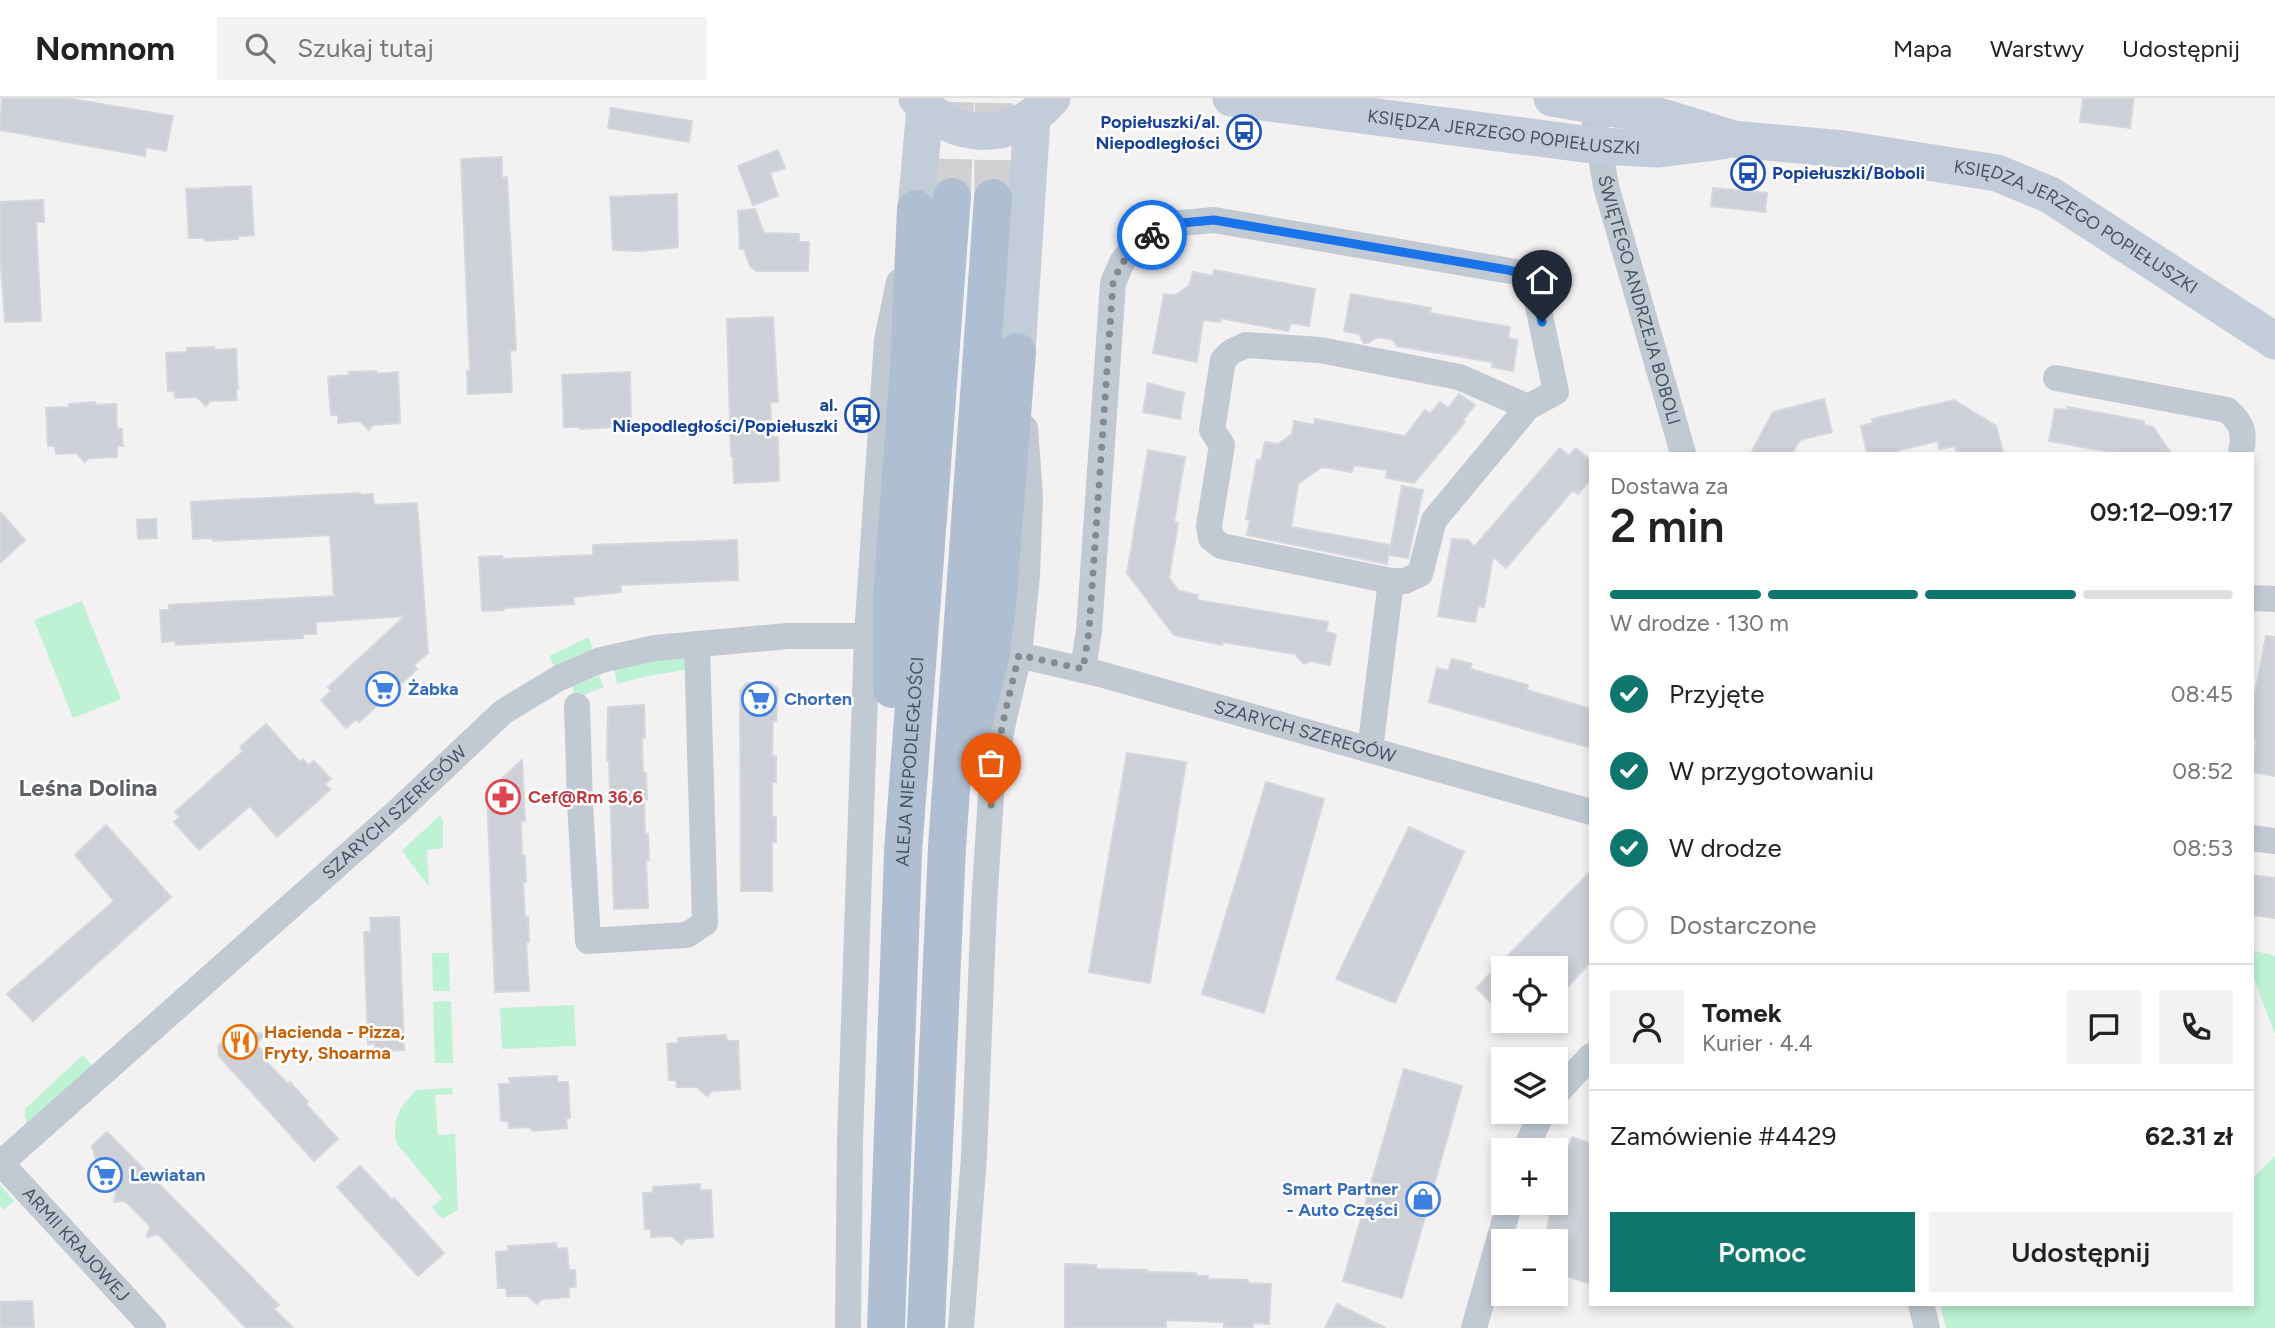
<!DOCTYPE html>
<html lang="pl">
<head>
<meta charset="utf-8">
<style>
  :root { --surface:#fff; --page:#f2f2f2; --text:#222; --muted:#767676; --line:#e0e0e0; --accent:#0f766e }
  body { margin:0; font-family:Figtree,sans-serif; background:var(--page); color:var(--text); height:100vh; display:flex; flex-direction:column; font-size:26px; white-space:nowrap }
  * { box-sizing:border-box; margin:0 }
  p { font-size:23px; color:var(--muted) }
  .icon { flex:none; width:38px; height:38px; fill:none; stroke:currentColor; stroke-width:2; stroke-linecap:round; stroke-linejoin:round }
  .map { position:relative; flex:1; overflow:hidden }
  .drawer { position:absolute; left:1589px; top:354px; width:665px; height:854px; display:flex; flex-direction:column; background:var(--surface); border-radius:0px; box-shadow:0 4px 10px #0003 }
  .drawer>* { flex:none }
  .buttons { position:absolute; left:1491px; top:858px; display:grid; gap:14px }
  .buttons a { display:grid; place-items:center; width:77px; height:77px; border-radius:0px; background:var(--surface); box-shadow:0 4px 10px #0003; font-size:35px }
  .pin { position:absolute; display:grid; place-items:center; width:60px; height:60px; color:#fff; margin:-72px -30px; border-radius:50% 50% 50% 0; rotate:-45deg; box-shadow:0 0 7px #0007 }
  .pin .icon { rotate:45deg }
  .courier { position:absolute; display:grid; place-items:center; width:70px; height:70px; margin:-35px; border:5px solid #1a73e8; border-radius:50%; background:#fff; color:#222; box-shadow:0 2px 9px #0007 }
  .head em { font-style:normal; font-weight:600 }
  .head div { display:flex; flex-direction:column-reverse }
  .head { display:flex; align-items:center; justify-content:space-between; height:119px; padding:0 21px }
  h1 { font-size:46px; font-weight:600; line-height:52px }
  .bar { display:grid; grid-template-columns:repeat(4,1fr); gap:10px 7px; align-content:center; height:84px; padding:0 21px }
  .bar i { height:9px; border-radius:5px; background:var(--line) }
  .bar .active { background:var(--accent) }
  .bar p { grid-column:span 4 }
  .line { display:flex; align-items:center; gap:18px; padding:0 21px; border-top:2px solid var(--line) }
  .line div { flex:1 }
  .round { display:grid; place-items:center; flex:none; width:74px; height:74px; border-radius:0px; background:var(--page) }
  ol { padding:0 21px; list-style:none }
  li { display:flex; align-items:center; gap:21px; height:77px }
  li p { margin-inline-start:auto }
  li .icon { padding:7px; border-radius:50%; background:var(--accent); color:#fff; stroke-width:4 }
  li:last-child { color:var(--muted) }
  li i { width:38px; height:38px; border:4px solid var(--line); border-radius:50% }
  .button { display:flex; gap:14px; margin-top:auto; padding:14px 21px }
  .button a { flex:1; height:80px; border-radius:0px; background:var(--accent); color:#fff; font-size:28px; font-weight:600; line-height:80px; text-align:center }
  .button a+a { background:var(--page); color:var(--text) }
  header { display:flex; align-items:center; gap:42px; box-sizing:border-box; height:98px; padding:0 35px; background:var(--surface); border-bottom:2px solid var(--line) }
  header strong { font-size:33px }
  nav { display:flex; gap:38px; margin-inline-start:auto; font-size:24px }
  .search { width:490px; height:63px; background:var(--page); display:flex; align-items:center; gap:18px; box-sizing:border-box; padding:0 24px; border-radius:0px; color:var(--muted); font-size:26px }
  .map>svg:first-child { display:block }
  .green { fill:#bef2d4 }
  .building { fill:#cdd0d6; stroke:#d5d7dd; stroke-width:2 }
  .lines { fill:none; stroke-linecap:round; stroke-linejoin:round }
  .primary-tunnel { stroke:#d1d1d4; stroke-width:38; stroke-dasharray:38 19; stroke-linecap:butt }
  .street { stroke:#c1cad3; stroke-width:26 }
  .secondary { stroke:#c3cdda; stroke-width:37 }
  .primary { stroke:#afbfd1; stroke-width:38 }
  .done { stroke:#838a93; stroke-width:7; stroke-dasharray:0 12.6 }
  .route { stroke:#1a73e8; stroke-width:9 }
  .labels { text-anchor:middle; stroke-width:5; stroke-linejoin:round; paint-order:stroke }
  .transit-label { font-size:18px; font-weight:bold; fill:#164399; stroke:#fff; text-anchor:end }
  .street-label { font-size:18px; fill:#475360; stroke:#fff }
  .shop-label { font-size:18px; font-weight:bold; fill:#366cbe; stroke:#fff; text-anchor:start }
  .health-label { font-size:18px; font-weight:bold; fill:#be3a42; stroke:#fff; text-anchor:start }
  .food-label { font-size:18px; font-weight:bold; fill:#c56008; stroke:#fff; text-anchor:start }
  .district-label { font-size:24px; font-weight:bold; fill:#5d6166; stroke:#fff }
</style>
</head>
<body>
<header>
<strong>Nomnom</strong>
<div class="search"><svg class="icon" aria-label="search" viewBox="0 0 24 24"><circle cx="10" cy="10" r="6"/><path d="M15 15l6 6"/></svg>Szukaj tutaj</div>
<nav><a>Mapa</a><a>Warstwy</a><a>Udostępnij</a></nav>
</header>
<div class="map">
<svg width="2275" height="1230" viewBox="0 0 2275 1230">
  <rect width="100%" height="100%" fill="#f3f1f1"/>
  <path class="green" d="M82,503L121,601L73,620L34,522Z
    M589,539L593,554L555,570L549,558Z
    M684,558L690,571L648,578L617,586L614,569Z
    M599,578L604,589L576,600L572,588Z
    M440,717L443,723V750L427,752L429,789L402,753Z
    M2252,852L2275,858V937L2252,875Z
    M432,855H449L450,893H433Z
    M451,903L453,965H435L433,904Z
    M574,907L576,948L502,951L500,910Z
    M83,957L93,969L26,1030L25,1011Z
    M452,990L453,996L435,997L438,1037L455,1036L458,1112L442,1121L432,1109L442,1100L397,1046C391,1022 400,1008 416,992Z
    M2275,1058V1230H1946L1940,1206H2252V1081Z
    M0,1087L14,1103L3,1112L0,1108Z"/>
  <path class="building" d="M2,0H66L173,18L166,53L146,49L145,58L0,32Z
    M2083,0H2134L2130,30L2080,24Z
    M611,10L692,23L689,44L608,30Z
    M778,52L785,70L770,75L778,98L753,107L738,68Z
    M502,59V80L507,79L516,252L510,253L512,294L468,296L467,273H470L461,61Z
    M251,88L254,137L238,138V141L205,143L204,140H189L186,91Z
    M1713,90L1767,95L1765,114L1711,108Z
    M677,96L678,149L640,153L613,152L610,99Z
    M43,102L44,124H36L41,223L5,224L0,156V104Z
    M755,111L764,135L799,136V144H809L808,173H757L750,168L744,151H740L738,113Z
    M1214,172L1315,191L1309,228L1291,225L1288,233L1221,220L1220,224L1203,222L1197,264L1153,255L1164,196L1176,197L1189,188L1193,174L1213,178Z
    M1351,196L1431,210L1430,215L1510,229L1508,240L1518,242L1513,273L1492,269L1493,265L1486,263L1397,248L1393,242L1378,239L1368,245H1364L1359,236L1344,233Z
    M773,219L778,304H770L772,339H778L779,383L734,385L733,358H731L727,221Z
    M214,249V252L236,251L238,291H236L237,302L210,303L206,308L197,299L175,300L174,293H168L166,255L187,254V250Z
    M376,273V276L398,274L400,325L373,327L369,332L360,323L338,325V317H331L328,279L350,277L349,274Z
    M630,274L631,328L580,331V329H564L562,277Z
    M1148,285L1184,295L1180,321L1143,314Z
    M1459,296L1475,307L1463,322L1465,324L1414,385L1386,380L1387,372L1354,367L1352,374L1322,369L1298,386L1291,429L1390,447L1387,466L1247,437L1250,422L1246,421L1257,362L1261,363L1265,344L1278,346L1292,336L1294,323L1314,327L1315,321L1405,338L1425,312L1430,316L1440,304L1448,310Z
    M1824,301L1832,334L1800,342L1792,355H1751L1773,314Z
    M1954,302L1996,328L2003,355H1957L1955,348L1939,351L1938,343L1899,352V355H1867L1861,328L1873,325L1872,321Z
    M95,304V307L116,306L117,331H122L123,348H117V359L89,360L85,364L76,355L56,356L55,348H48L46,310L69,309V306Z
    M2068,309L2144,323V327L2153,329L2171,355H2116L2049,343L2055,311L2067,312Z
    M1560,350L1569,358L1576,350L1591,363V381L1578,396L1573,392L1506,470L1493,458L1484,509L1478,508L1475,524L1438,518L1452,441L1468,442L1474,449Z
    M1148,352L1185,359L1174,424L1178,425L1169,480L1179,493L1198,497L1197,502L1328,524L1326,534L1336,536L1330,567L1310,563L1304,566L1295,556L1222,544V547L1174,537L1127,475Z
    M1402,388L1423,392L1408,460L1389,457Z
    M360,395V397L373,396L374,407L417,405L428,555L414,567L417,571L359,624L356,621L346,630L321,602L331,593L328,589L405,518L316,524V536H303V540L176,547L175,543L162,544L160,512H169V507L334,498L330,437L213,443L212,440L193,441L191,404Z
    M0,414L25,442L0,465Z
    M156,421L157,440L138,441L137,422Z
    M737,442L738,482L621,487V494L573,499L574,506L504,510V512L482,513L479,459L502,458V461L593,457V447Z
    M2266,538L2275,539V678L2252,674L2256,642L2252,641V611Z
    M1452,561L1472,566L1470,571L1528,587L1527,592L1591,611V650L1429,604L1437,570L1448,573Z
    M747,585H770L778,591L776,623H773L772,658H776V684H772V719H776V744H772V793H741L740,593Z
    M644,607L645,640H642L643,675H646L647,701H644L645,736H648L649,762H646L648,810L614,811L609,663H607L608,609Z
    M266,626L300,664L303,661L308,667L314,663L331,681L325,686L330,692L277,739L250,708L199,752L174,724L180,719L175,714L243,653L240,649Z
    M1127,655L1186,664L1150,885L1089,874Z
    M522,662L525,723H521L522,758H525L526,784H523L525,819H528L529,844H526L529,893L495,894L487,694Z
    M1266,684L1324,701L1264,915L1202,896Z
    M106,727L171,799L33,923L7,896L114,803L75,757Z
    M1409,729L1464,754L1395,905L1336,881Z
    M1591,773V863L1556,902V870H1503V916L1476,890Z
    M2252,777L2275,780V820L2252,817Z
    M399,819L404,952L375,954V945L368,946L364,834H371L370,820Z
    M235,933L266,936L256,946L267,958L264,961L288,986L290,984L308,1004L306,1006L338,1041L314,1063L219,958L218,948Z
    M726,937L727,943H738L740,991L712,993L707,998L697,989H677L676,982H669L667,946L678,945V940Z
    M1404,971L1462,988L1402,1200L1343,1183Z
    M557,978V984H568L570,1020L566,1021L567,1030L533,1033L530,1029L509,1030L508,1023H501L499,986H510L509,980Z
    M107,1034L279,1207L274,1211L293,1230H246L158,1136L147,1139L150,1128L125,1103L114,1104L116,1094L94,1072L98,1068L92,1048Z
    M1572,1039L1591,1046V1186L1556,1175V1143H1544L1553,1104H1556V1093L1562,1068Z
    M360,1068L392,1102L394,1100L444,1155L418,1178L337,1089Z
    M700,1086V1092H711L713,1139L685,1141L682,1147L671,1138L651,1139V1131H645L643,1095H653V1089Z
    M556,1145L557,1151L567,1150L569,1172H575L576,1189H569V1199L542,1201L537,1206L527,1198H507L506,1190H498L496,1154L508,1153V1148Z
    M1065,1166L1096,1167V1171L1147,1172L1146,1174L1196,1175V1178H1208V1181L1248,1182V1185L1271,1186L1269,1226L1253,1225V1230H1247L1224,1229V1224L1166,1222V1230H1065Z
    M32,1203L34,1230H0V1204Z
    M1337,1206L1386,1230H1325Z"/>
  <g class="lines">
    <path class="primary-tunnel" d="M952,99L955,0
      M993,100L994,0"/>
    <g class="street">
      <path id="s1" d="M1593,0L1592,8L1606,88L1683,355"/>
      <path d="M2056,280L2227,312C2243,326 2245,334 2241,355"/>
      <path d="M2252,500L2275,501"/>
      <path id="s2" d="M1019,557L1100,576L1591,714"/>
      <path d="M1083,571L1089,533L1113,185L1122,164L1133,151L1156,134L1170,126L1214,122L1522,175L1529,180L1534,189L1556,294L1528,309L1434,422L1420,476L1405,483H1391L1221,448L1211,440L1209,428L1222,347L1212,332L1223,262L1231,254L1246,247L1320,252L1459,279L1528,309"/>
      <path d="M577,608L580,705L588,843L687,837L705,825L697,546"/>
      <path d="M1370,652L1391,483"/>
      <path d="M2252,740L2275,743"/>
      <path d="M1556,996L1591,958"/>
      <path d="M1525,1052L1543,1013"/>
      <path id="s3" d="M0,1064L153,1230"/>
      <path id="s4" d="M1,1065L398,713L503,614L559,580L601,562L655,550L788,538H867"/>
      <path d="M1921,1206L1927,1230"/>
      <path d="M848,1230L850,1042L867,538L887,242L899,184"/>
      <path d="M961,1230L974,1058L984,807L992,682L1004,620L1019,557L1027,477L1030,398L1025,330"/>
      <path d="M1474,1230L1510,1104"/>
    </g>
    <g class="secondary">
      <path d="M917,0C953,45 1015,44 1052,0"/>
      <path id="s5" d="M1231,0L1599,48L1659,51L1722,43"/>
      <path id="s6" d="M1552,0L1662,19L1733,41L1844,51L1997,75L2050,97L2275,243"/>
      <path d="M916,111L925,10"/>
      <path d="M1017,254L1032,20"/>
    </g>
    <g class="primary">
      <path d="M892,591V498L909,269L916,111"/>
      <path d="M974,624L991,555L997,508L1017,254"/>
      <path id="s7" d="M886,1230L903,754L952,99"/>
      <path d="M926,1230L947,749L993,100"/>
    </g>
  </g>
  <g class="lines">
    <path class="done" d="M991,707C994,656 1007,606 1019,557L1083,571L1089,533L1113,185C1124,158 1129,155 1152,137"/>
    <path class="route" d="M1152,137L1170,126L1214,122L1508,172C1538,178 1536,197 1542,224"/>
  </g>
  <defs>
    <g id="bus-ring" transform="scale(1.75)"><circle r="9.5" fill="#fff" stroke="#1a4fb4" stroke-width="1.5"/><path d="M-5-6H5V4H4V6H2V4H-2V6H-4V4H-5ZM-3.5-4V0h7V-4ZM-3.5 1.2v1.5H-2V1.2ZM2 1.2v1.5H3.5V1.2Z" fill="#1a4fb4"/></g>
    <g id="supermarket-ring" transform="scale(1.75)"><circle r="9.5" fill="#fff" stroke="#3f7fe0" stroke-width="1.5"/><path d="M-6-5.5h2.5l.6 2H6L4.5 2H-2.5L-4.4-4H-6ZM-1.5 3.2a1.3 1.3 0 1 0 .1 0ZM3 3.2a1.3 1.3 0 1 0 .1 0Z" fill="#3f7fe0"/></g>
    <g id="pharmacy-ring" transform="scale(1.75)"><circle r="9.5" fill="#fff" stroke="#e0444e" stroke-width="1.5"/><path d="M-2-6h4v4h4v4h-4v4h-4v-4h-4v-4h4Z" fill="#e0444e"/></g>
    <g id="restaurant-ring" transform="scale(1.75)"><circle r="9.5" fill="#fff" stroke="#e8710a" stroke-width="1.5"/><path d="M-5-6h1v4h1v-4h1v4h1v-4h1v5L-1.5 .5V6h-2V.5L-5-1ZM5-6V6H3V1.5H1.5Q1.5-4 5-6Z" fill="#e8710a"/></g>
    <g id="shop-ring" transform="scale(1.75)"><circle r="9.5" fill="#fff" stroke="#3f7fe0" stroke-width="1.5"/><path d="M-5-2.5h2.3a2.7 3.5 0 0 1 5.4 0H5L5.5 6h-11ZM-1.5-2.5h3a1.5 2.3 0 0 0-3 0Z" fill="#3f7fe0"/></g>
  </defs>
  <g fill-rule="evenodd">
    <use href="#bus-ring" x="1244" y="34"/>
    <use href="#bus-ring" x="1748" y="75"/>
    <use href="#bus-ring" x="862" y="317"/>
    <use href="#supermarket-ring" x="383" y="591"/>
    <use href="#supermarket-ring" x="759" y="601"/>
    <use href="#pharmacy-ring" x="503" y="699"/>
    <use href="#restaurant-ring" x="240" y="944"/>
    <use href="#supermarket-ring" x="105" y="1077"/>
    <use href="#shop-ring" x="1423" y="1101"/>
  </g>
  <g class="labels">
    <g class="transit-label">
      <text x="1220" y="30">Popiełuszki/al.<tspan x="1220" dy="21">Niepodległości</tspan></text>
      <text x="1772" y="81" text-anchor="start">Popiełuszki/Boboli</text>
      <text x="838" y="313">al.<tspan x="838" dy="21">Niepodległości/Popiełuszki</tspan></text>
    </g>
    <g class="street-label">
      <text dy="6" stroke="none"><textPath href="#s5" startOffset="275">KSIĘDZA JERZEGO POPIEŁUSZKI</textPath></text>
      <text dy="6" stroke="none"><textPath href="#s6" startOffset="546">KSIĘDZA JERZEGO POPIEŁUSZKI</textPath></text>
      <text dy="6" stroke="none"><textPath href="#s1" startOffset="208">ŚWIĘTEGO ANDRZEJA BOBOLI</textPath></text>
      <text dy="6" stroke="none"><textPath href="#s2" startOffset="296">SZARYCH SZEREGÓW</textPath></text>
      <text dy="6" stroke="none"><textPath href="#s7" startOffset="567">ALEJA NIEPODLEGŁOŚCI</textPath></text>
      <text dy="6" stroke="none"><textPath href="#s4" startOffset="527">SZARYCH SZEREGÓW</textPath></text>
      <text dy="6" stroke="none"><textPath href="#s3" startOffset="112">ARMII KRAJOWEJ</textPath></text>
    </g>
    <g class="shop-label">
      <text x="408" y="597">Żabka</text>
      <text x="784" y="607">Chorten</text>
      <text x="130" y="1083">Lewiatan</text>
      <text x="1398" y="1097" text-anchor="end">Smart Partner<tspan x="1398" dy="21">- Auto Części</tspan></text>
    </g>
    <g class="health-label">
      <text x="528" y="705">Cef@Rm 36,6</text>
    </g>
    <g class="food-label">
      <text x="264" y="940">Hacienda - Pizza,<tspan x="264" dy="21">Fryty, Shoarma</tspan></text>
    </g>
    <g class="district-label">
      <text x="88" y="698">Leśna Dolina</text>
    </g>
  </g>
</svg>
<div class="buttons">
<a><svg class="icon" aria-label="locate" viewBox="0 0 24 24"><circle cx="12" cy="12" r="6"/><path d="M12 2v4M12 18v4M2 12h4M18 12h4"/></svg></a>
<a><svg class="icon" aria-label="layers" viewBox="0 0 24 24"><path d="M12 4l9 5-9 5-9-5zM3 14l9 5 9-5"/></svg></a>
<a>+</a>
<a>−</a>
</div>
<div class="pin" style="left:991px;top:707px;background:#ea580c"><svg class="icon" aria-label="bag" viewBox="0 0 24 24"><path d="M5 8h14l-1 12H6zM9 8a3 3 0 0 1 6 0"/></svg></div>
<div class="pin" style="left:1542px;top:224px;background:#1f2937"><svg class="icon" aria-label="home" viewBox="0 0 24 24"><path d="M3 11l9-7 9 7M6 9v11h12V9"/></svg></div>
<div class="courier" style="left:1152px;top:137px"><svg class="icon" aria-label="bike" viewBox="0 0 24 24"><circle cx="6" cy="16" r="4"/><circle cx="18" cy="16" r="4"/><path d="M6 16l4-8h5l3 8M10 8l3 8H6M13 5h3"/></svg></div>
<section class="drawer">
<div class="head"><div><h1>2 min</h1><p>Dostawa za</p></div><em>09:12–09:17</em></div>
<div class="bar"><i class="active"></i><i class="active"></i><i class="active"></i><i></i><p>W drodze · 130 m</p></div>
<ol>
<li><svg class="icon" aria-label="check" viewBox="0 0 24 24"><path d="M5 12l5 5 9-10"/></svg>Przyjęte<p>08:45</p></li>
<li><svg class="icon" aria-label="check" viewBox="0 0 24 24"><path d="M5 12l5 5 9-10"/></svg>W przygotowaniu<p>08:52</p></li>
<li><svg class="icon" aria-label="check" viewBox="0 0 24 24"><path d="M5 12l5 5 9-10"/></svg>W drodze<p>08:53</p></li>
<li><i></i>Dostarczone</li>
</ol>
<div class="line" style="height:126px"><a class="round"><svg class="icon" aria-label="person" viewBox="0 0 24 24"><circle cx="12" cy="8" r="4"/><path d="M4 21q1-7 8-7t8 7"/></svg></a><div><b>Tomek</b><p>Kurier · 4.4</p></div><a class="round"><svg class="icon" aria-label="chat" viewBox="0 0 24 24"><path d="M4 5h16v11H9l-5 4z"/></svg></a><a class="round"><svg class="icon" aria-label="phone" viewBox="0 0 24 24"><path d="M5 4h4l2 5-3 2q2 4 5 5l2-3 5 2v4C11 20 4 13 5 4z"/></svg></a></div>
<div class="line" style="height:91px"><div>Zamówienie #4429</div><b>62.31 zł</b></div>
<div class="button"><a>Pomoc</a><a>Udostępnij</a></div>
</section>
</div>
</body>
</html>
